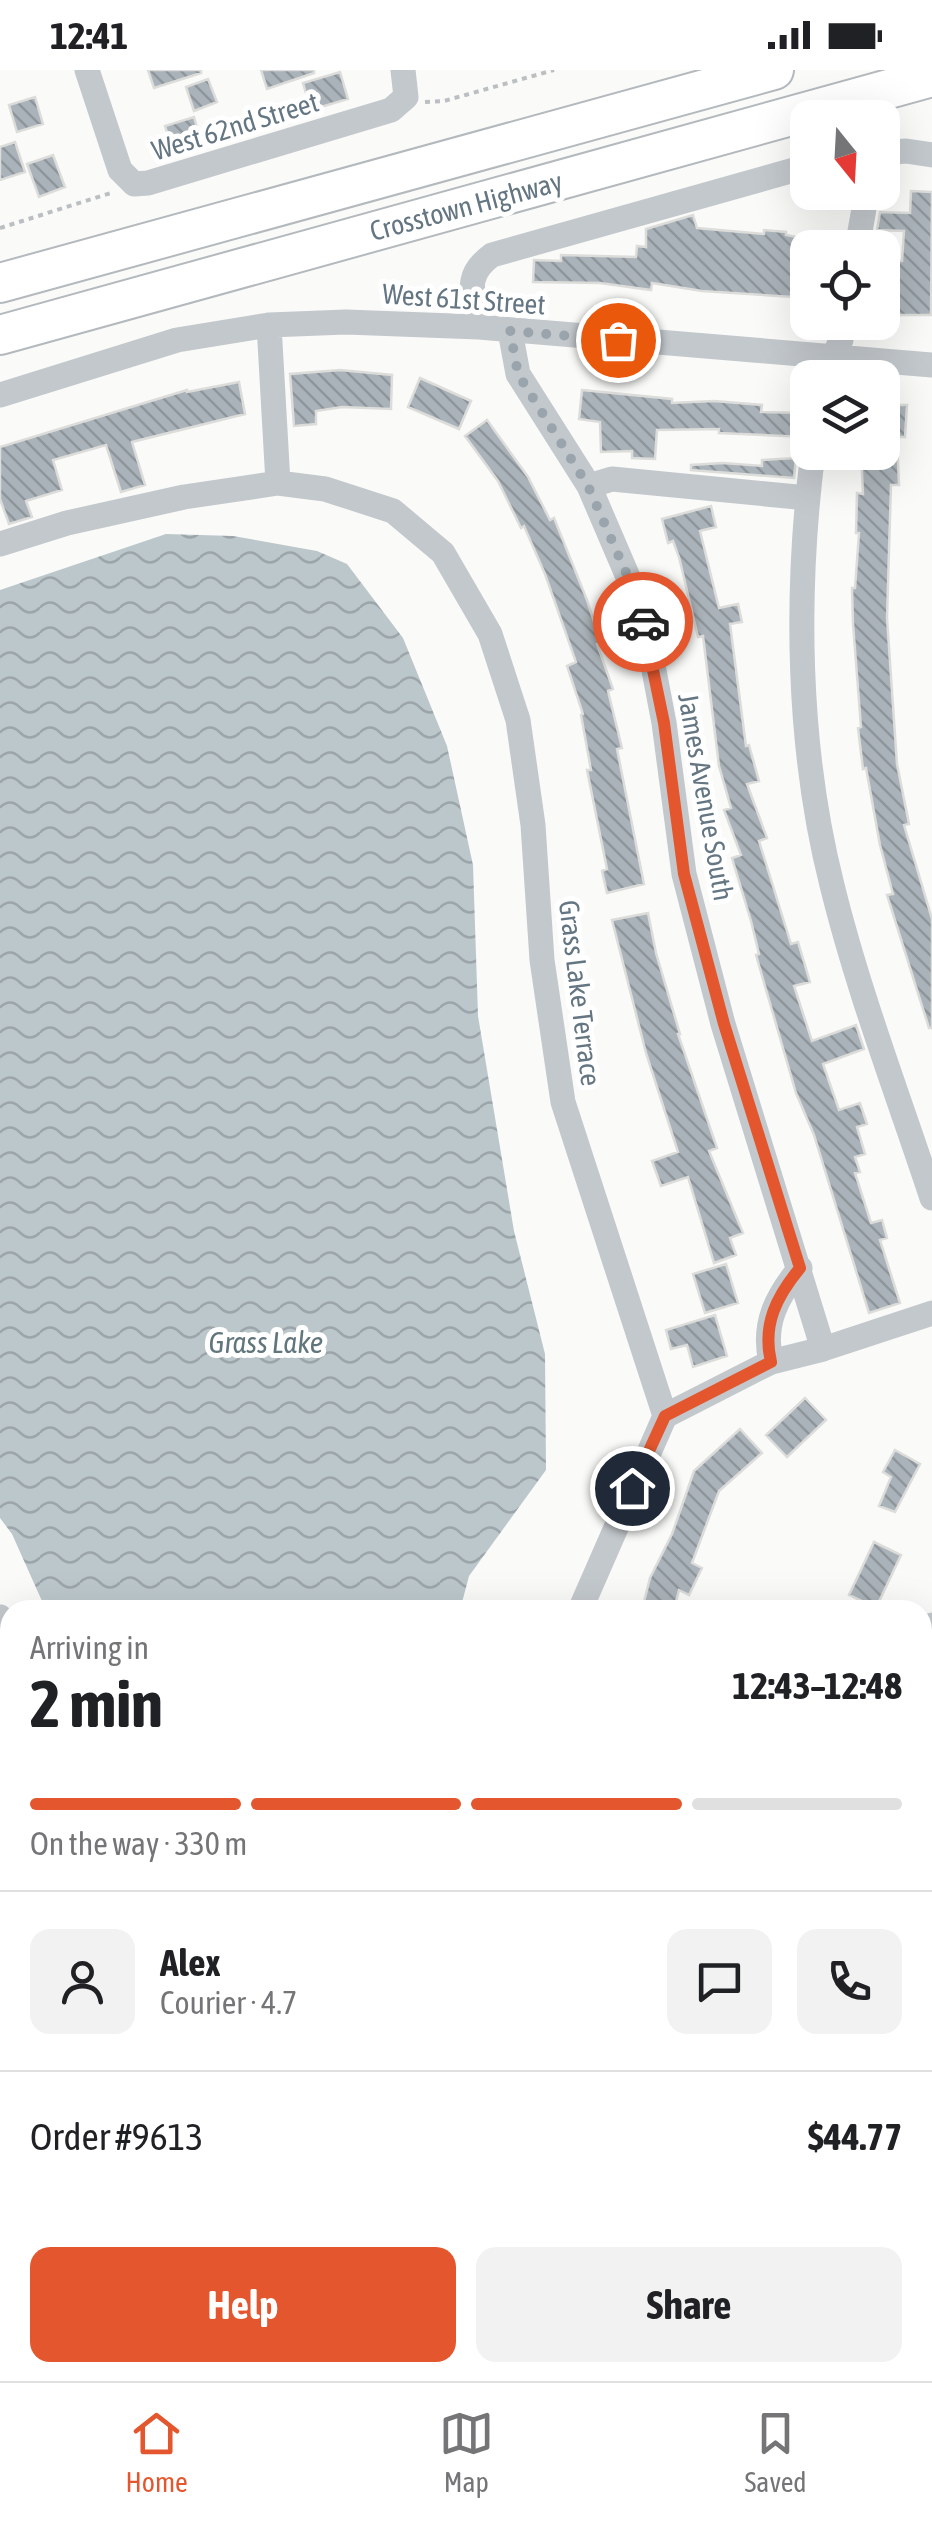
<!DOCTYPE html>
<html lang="en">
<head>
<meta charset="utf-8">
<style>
  :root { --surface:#fff; --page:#f2f2f2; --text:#202124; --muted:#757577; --line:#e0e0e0; --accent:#e4572e }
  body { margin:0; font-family:"Asap Condensed",sans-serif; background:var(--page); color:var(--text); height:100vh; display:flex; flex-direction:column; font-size:38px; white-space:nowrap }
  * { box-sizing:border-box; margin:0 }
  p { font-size:32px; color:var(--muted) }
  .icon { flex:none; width:55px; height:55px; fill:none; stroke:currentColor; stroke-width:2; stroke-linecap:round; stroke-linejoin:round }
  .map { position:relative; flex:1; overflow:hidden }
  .details { position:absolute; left:0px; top:1530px; width:932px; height:782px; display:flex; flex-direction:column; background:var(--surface); border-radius:30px 30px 0 0; box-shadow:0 10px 40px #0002 }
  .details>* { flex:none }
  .needle { width:65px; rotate:162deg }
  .fabs { position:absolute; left:790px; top:30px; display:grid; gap:20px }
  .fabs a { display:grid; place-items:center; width:110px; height:110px; border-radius:20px; background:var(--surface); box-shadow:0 10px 40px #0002; font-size:50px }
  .pin { position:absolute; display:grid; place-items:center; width:85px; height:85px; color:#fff; margin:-42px; border:5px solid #fff; border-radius:50%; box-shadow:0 2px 10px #0007 }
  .courier { position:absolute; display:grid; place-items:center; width:100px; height:100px; margin:-50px; border:8px solid #e4572e; border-radius:50%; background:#fff; color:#222; box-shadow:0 2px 12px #0007 }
  .headline em { font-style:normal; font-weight:700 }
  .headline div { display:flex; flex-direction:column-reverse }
  .headline { display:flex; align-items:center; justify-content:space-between; height:170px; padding:0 30px }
  h1 { font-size:65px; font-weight:700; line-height:75px }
  .bar { display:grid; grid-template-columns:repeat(4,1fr); gap:15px 10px; align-content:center; height:120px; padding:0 30px }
  .bar i { height:12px; border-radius:8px; background:var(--line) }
  .bar .selected { background:var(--accent) }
  .bar p { grid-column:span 4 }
  .line { display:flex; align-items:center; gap:25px; padding:0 30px; border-top:2px solid var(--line) }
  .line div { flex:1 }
  .round { display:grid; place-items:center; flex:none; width:105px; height:105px; border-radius:20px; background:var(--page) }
  .action { display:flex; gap:20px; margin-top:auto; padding:20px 30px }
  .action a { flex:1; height:115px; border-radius:20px; background:var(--accent); color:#fff; font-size:40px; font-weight:700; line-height:115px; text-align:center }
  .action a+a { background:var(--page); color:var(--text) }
  .status { display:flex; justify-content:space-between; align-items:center; height:70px; padding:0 50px; background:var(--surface); direction:ltr }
  .status svg { height:28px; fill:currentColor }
  .tab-bar { display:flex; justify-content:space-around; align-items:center; height:140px; border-top:2px solid var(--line); background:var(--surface); font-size:28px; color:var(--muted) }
  .tab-bar a { display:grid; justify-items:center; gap:5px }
  .tab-bar .selected { color:var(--accent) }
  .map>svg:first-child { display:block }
  .water { fill:url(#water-waves) }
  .building { fill:url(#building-back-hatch); stroke:#dcdcda; stroke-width:2.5 }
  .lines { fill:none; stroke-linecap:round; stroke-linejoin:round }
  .highway-casing { stroke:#b4b9bd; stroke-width:42 }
  .path { stroke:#bbbfc2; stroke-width:4; stroke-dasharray:5 5; stroke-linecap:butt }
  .minor { stroke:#c3c8cc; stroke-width:25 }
  .highway { stroke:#fff; stroke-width:38 }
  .done { stroke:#99a4ac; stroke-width:10; stroke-dasharray:0 18 }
  .route { stroke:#e4572e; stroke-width:12 }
  .labels { text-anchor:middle; stroke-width:10; stroke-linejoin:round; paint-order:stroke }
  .street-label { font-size:28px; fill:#657683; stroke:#fff }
  .water-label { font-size:30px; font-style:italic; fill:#60757c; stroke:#fff }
</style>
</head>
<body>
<div class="status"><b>12:41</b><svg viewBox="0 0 49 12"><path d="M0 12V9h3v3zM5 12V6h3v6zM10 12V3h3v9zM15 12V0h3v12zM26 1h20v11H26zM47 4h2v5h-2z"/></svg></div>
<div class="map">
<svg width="932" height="2311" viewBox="0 0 932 2311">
  <defs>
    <pattern id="water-waves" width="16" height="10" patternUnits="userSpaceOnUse" patternTransform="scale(2.5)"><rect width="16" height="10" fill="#bbc7cb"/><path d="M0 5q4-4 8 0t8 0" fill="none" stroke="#9ca6aa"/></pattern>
    <pattern id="building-back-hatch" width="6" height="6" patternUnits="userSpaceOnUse" patternTransform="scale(2.5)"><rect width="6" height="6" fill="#aab3b9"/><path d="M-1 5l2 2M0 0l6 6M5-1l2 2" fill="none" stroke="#8e969c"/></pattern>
  </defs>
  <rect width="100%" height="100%" fill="#fafaf8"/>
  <path class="water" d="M166,464L233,466L317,481L347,494L403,568L447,676L473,795L478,946L514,1161L545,1284L546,1400L469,1506L460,1540H46L12,1464L0,1448V520Z"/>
  <path class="building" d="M148,0H201V3L154,18Z
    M261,0H314V3L267,19Z
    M340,2L348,29L311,40L303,13Z
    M208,9L217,32L194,41L186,17Z
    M35,27L43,54L17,62L9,35Z
    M194,47L202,75L174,84L165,56Z
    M15,72L25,102L0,110V77Z
    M53,85L65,117L39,127L27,94Z
    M911,121L932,122L931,245H882V190L902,191L904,161L877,160L880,142L910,143Z
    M693,145L697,158L764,164V160L786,162V165L808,169V228L702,221L652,213L651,220L600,213L533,212L534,190L561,191V185L636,187L637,176L646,177V159Z
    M340,300L392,305L391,339L342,337L316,341V354L294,356L290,304Z
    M420,308L471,331L459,359L408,337Z
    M239,312L245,344L132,372L145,415L121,422L106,375L53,390L62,420L26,431L32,447L9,454L0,429V377L187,320V322Z
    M582,320L672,329V333L714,331L762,335L761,342L806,343V367L719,363V359L657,360L655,389L632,388V381L601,382L600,352L579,349Z
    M882,331H896V335H907L905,367H897L899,415H891L887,548L897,694L909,754L904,755L932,849V958H929L887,825L893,824L880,775L866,698L863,699L858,658L861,657L853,554L852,518H855L859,463H856L857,423L863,424L861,382H882Z
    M487,350L528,407L550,450L554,448L587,530L601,573L597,574L613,619L608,621L622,678L617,679L644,814L607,823L602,801L607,799L587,700H591L581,645L583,644L567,596L576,592L545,504L524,456L521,458L498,411L465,366Z
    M796,388L794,408L691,400V395L723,393L762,396V390Z
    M711,436L716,457L700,461L719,538L738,534L742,552L730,554L746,676L749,675L759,711L747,714L767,768L759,771L791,874L798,872L810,912L794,916L812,971L856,955L864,979L823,994L839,1040L860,1033L867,1054L857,1057L865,1084L855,1087L860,1102L855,1103L871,1153L882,1150L887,1168L880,1170L900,1233L869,1243L814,1065L796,1023L756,885L759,884L751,851L732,788L741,785L724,740L731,738L719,696L703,566L698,567L679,487L673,471L668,473L662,449Z
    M648,843L656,883L680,964H678L717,1078L709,1081L743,1163L730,1168L736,1185L714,1193L688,1107L661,1116L652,1091L678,1082L646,983L612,850Z
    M726,1194L738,1233L705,1243L693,1204Z
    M715,1245L727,1286L693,1297L687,1275L671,1279L666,1260Z
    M805,1328L826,1350L787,1387L766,1365Z
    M740,1359L762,1383L719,1421L692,1493L702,1498L689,1525L679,1520L674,1540H642L650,1508L672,1464L694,1401Z
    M895,1380L920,1394L895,1442L879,1436L891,1407L883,1402Z
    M874,1472L901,1485L876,1538L849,1525Z"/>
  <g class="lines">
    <g class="highway-casing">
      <path id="highway" d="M0,213L774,0
        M0,265L932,7"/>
    </g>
    <path class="path" d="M425,32L444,31L554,0
      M0,158L111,123"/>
    <path class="minor" d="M87,0L120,100L134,114L148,113L391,40L406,27L403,0
      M882,83L906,81L932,85
      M857,178L867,122
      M269,255L278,413
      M479,257C474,224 462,207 492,185L808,96
      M510,261L518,304L589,416L631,514L648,569L664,653L684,804L723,954L823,1279
      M824,308L841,270L844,252
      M0,325L177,270L269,255L346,252L479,257L932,295
      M813,382C795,523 797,677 832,815C858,921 898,1025 932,1128
      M589,416L612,409L807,428
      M0,474L67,453L184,427L278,413L325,419L393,441L443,483L490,564L518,650L533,755L542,890L563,1032L665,1346L580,1540
      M771,1292C762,1254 777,1226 800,1198
      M665,1346L771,1292L823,1279L932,1243
      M0,1547L10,1560
      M922,1575L932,1555
      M0,1585L10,1582
      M922,1699L932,1703
      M922,1982L932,1962
      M0,2120L10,2151
      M0,2181L10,2178
      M922,2299L932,2278
      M114,2302L117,2311
      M578,2311L582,2302
      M764,2311L768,2302"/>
    <use href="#highway" class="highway"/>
  </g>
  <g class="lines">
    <path class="done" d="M618,270L510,261L518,304L588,416L631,514L643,552"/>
    <path class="route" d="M632,1418L665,1346L771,1292C762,1254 777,1226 800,1198L724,954L684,804L664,653L643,552"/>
  </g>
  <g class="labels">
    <g class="street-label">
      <text transform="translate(235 56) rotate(-17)" y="10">West 62nd Street</text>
      <text transform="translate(466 136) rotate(-15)" y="10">Crosstown Highway</text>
      <text transform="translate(464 229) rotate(4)" y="10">West 61st Street</text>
      <text transform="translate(706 727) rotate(80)" y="10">James Avenue South</text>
      <text transform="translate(580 923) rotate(83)" y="10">Grass Lake Terrace</text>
    </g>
    <g class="water-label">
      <text x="266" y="1283">Grass Lake</text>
    </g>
  </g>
</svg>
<div class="fabs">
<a><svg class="needle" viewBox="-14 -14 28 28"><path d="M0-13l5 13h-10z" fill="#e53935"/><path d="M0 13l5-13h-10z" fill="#757577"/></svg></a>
<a><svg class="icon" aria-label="locate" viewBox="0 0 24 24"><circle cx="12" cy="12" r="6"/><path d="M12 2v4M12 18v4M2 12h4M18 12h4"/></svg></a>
<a><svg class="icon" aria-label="layers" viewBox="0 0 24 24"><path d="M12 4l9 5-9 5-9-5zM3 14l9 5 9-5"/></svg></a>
</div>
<div class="pin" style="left:618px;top:270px;background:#ea580c"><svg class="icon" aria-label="bag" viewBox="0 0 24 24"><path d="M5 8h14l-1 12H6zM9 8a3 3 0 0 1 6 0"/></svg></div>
<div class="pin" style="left:632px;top:1418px;background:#1f2937"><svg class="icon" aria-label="home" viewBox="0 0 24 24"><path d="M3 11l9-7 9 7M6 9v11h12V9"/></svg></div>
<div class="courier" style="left:643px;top:552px"><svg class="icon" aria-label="car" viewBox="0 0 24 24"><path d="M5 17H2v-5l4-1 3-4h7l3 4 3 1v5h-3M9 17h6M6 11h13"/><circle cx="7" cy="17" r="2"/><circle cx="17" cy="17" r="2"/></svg></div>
<section class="details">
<div class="headline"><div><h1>2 min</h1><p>Arriving in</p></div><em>12:43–12:48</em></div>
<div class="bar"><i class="selected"></i><i class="selected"></i><i class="selected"></i><i></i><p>On the way · 330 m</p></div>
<div class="line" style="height:180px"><a class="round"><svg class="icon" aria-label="person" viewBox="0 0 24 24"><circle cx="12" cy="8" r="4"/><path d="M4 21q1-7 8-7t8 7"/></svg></a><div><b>Alex</b><p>Courier · 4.7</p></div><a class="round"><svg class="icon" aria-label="chat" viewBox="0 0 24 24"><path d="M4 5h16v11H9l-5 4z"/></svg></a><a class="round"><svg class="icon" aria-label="phone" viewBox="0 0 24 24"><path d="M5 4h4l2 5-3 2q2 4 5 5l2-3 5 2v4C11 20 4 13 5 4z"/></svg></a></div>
<div class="line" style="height:130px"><div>Order #9613</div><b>$44.77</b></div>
<div class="action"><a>Help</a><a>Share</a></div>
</section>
</div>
<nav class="tab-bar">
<a class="selected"><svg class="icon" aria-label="home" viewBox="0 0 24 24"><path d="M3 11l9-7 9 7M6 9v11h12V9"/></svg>Home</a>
<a><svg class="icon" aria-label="map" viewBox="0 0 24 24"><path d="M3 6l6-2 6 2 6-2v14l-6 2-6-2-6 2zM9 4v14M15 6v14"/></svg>Map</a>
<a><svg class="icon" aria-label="saved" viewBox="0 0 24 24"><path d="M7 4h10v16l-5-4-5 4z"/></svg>Saved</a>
</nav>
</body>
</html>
